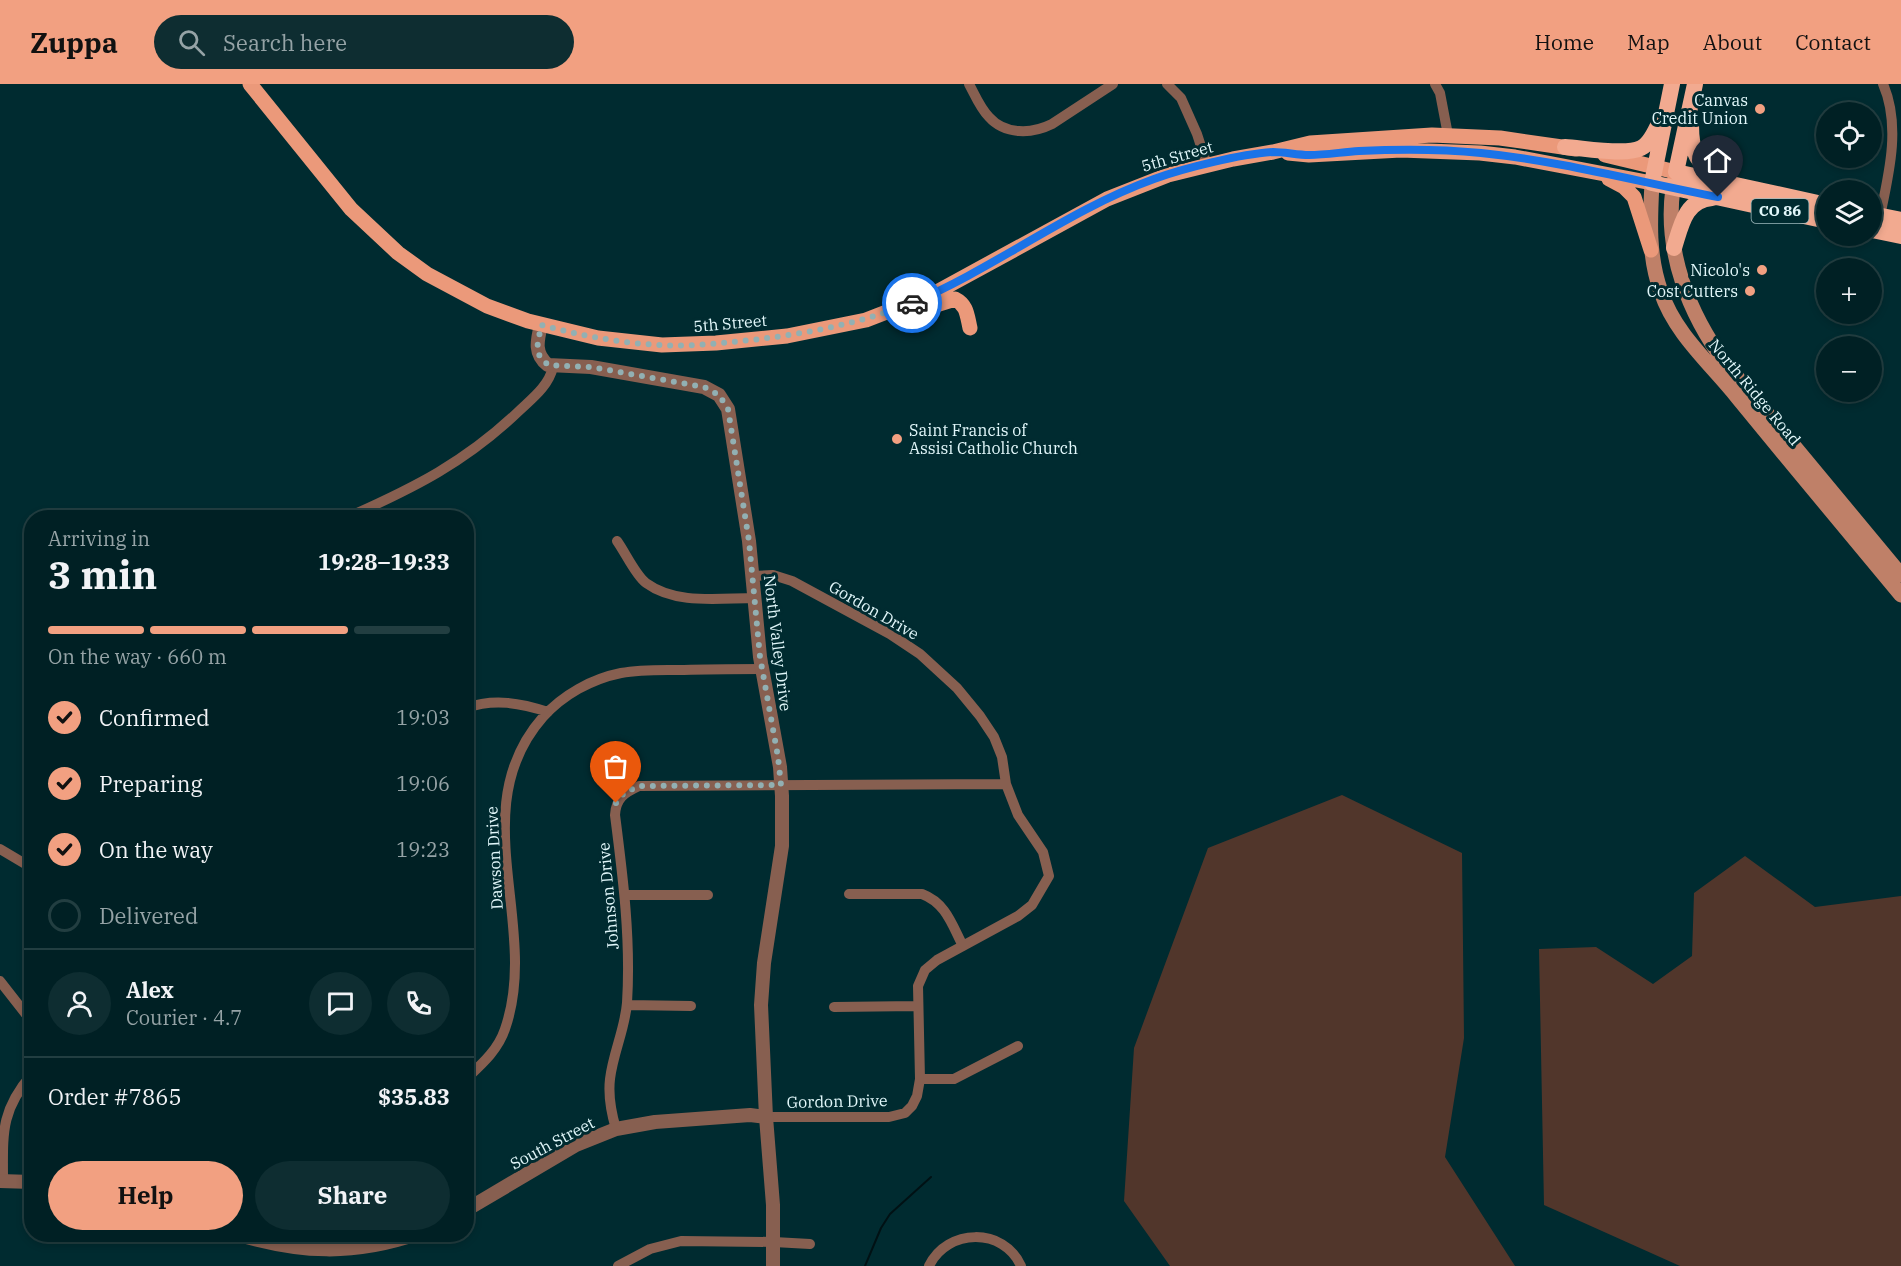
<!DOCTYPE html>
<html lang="en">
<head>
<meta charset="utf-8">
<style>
  :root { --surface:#002024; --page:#0e2d31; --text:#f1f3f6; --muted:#95a3a6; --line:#223e41; --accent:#f2a081 }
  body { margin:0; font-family:"IBM Plex Serif",serif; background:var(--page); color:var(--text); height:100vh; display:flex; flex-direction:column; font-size:22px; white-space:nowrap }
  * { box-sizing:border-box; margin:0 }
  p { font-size:20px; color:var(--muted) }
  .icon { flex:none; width:33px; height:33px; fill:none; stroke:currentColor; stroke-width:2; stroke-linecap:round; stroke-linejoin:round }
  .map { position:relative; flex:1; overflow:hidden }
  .side { position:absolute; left:24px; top:426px; width:450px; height:732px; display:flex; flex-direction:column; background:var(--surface); border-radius:24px; box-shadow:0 3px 9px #0003,0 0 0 2px var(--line) }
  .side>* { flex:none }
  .buttons { position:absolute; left:1816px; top:18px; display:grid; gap:12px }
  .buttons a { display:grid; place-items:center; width:66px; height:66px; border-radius:50%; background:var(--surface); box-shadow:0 3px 9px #0003,0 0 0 2px var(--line); font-size:30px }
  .pin { position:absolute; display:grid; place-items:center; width:51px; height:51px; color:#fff; margin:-62px -26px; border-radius:50% 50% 50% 0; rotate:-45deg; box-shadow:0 0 6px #0007 }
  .pin .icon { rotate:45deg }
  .courier { position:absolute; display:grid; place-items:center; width:60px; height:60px; margin:-30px; border:4px solid #1a73e8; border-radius:50%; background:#fff; color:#222; box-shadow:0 2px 8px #0007 }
  .headline em { font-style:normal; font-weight:800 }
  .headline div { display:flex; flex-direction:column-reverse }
  .headline { display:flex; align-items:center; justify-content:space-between; height:102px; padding:0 24px }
  h1 { font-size:39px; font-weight:800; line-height:45px }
  .bar { display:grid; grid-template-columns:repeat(4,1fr); gap:9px 6px; align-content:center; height:72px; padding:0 24px }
  .bar i { height:8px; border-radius:4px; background:var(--line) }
  .bar .active { background:var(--accent) }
  .bar p { grid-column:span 4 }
  .line { display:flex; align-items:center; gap:15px; padding:0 24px; border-top:2px solid var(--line) }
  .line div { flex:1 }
  .round { display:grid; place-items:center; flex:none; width:63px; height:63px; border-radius:32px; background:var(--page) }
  ol { padding:0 24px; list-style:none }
  li { display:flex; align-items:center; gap:18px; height:66px }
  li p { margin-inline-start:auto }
  li .icon { padding:6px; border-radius:50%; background:var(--accent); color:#111; stroke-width:4 }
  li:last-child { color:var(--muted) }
  li i { width:33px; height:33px; border:3px solid var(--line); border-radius:50% }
  .button { display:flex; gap:12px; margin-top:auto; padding:12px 24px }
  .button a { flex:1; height:69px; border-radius:36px; background:var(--accent); color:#111; font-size:24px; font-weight:800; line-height:69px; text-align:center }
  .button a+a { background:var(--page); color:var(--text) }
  header { display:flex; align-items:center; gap:36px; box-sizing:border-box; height:84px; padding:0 30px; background:var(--accent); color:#111 }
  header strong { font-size:28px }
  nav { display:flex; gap:33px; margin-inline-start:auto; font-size:21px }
  .search { width:420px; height:54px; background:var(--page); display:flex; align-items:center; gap:15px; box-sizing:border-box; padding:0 21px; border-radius:33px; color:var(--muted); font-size:22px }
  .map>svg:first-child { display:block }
  .green { fill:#51362b }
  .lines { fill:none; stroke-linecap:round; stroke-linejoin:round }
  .stream { stroke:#001114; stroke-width:2 }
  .minor { stroke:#875f50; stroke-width:10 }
  .tertiary { stroke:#875f50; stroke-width:14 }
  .secondary { stroke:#bf8068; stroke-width:15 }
  .primary { stroke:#eb997a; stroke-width:15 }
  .trunk { stroke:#f2aa90; stroke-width:16 }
  .done { stroke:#92b0b3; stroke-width:6; stroke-dasharray:0 10.8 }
  .route { stroke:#1a73e8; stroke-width:8 }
  .poi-dot { fill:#f2a081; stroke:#002b30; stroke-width:2 }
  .labels { text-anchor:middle; stroke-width:6; stroke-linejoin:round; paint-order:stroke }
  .shield { fill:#002b30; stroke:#9ebabd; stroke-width:1.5 }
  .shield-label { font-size:15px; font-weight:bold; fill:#e1f7fa }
  .poi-label { font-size:16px; fill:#e1f7fa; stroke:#002b30; text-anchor:end }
  .street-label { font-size:16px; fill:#e1f7fa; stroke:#002b30 }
</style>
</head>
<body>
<header>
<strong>Zuppa</strong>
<div class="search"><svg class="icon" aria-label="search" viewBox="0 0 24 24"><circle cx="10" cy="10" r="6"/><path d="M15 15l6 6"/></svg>Search here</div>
<nav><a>Home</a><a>Map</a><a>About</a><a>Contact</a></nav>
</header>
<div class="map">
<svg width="1901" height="1182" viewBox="0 0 1901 1182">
  <rect width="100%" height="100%" fill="#002b30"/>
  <path class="green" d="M1342,711L1462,769L1464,954L1445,1073L1515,1182H1170L1124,1117L1134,964L1208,764Z
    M1745,772L1815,823L1901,812V1182H1680L1544,1121L1539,865L1596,863L1653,900L1692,872L1694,809Z"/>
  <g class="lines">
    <path class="stream" d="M865,1182L881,1144L890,1130L931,1093"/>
    <path class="minor" d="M969,0C975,11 980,24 989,33C1005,51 1032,50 1052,40L1113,0
      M1167,0L1181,14L1197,50L1207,81
      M1435,0L1440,9L1448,51
      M1880,132C1889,90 1901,41 1883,0
      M346,434C414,404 466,378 520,326C534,313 549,301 553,283
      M617,457C625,468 636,492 646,499C676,521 719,514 755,514
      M753,492L773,491L792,497L890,550L920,570L957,604L980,632L994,653L1002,673L1006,700L1018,731L1043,768L1049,792L1032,821L1018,832L937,876L925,886L918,902L920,995L917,1012L912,1022L905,1029L889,1033H766
      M466,624C494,614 521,619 548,628
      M0,765L32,784
      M849,810H922C946,819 952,841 963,862
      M625,811H708
      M0,897L32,938
      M627,921L691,922
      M834,923L917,922
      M466,995C482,980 498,966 505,945C541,842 462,725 543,633C563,611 591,595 621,589C642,585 663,586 684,586C710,585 736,585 762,585
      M920,995H954L1018,962
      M616,1045C611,1028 608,1012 610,995C613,969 625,945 627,919C631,856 623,793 615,731C616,714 624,709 639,702L1006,700
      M3,1097C3,1050 0,1027 32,990
      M618,1182L650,1165L681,1157L774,1158L810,1160
      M929,1182C947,1144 1004,1143 1021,1182"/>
    <path class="tertiary" d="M541,241C537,257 534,270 548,281L591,283L704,303L719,311L728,325L749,457L760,573L780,683L782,712V762L764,879L761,921L766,1033L773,1121V1182
      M0,1097L32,1098
      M466,1126L576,1061L616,1045L655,1038L750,1031L766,1033
      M236,1150C300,1169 353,1172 417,1150"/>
    <path class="secondary" d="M1652,99C1650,136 1648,172 1661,208C1675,250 1711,280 1738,314C1792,380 1846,445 1901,511
      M1673,104C1664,168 1689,230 1726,280L1901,491"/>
    <path class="primary" d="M250,0L351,125L398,169L427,190L487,222L528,237L598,254L662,261L716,259L787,252L866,236L933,210L1107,115L1168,91L1233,75L1273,68L1310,59L1432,51L1500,54L1576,65
      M1288,69L1309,71L1401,66L1480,69L1515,73L1652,99
      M1605,71L1676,88L1674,99
      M1609,95L1624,103L1634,113L1651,166
      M920,226L955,215C967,221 967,231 970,244"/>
    <path class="trunk" d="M1672,0L1652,99L1827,137
      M1695,0L1676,88L1827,121
      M1691,41C1691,69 1697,81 1722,94
      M1565,63C1583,64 1626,72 1641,64C1650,60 1656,46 1660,37
      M1872,130L1901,136
      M1872,146L1901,152
      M1674,164C1681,142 1685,116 1712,114"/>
  </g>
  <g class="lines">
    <path class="done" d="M616,719L624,709L639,702L781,701L778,673L760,573L749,457L728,325L719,311L704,303L591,283L548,281L540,273L537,265L541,241C579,251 619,259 659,261C683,263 708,260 732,258C794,252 853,242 912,219"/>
    <path class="route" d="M912,219C995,184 1068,126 1154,95C1184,84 1241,70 1273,68C1285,68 1297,71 1309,71C1326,71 1342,68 1359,67C1399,65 1441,65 1481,69C1561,77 1639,98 1718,113"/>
  </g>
  <g class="poi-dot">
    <circle cx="1760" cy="25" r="6"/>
    <circle cx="1762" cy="186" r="6"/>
    <circle cx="1750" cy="207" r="6"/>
    <circle cx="897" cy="355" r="6"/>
  </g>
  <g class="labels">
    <rect class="shield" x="1751.5" y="115" width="57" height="24" rx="4.5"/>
    <g class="shield-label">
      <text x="1780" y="132">CO 86</text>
    </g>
    <g class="poi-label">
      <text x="1748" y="22">Canvas<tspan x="1748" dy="18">Credit Union</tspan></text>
      <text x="1750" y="192">Nicolo's</text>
      <text x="1738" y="213">Cost Cutters</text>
      <text x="909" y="352" text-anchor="start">Saint Francis of<tspan x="909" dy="18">Assisi Catholic Church</tspan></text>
    </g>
    <g class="street-label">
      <text transform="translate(1177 72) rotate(-16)" y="6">5th Street</text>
      <text transform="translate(730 239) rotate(-5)" y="6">5th Street</text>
      <text transform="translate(1755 308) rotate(50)" y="6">North Ridge Road</text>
      <text transform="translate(874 526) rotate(30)" y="6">Gordon Drive</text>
      <text transform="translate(778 559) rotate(83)" y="6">North Valley Drive</text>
      <text transform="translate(494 774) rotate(-93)" y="6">Dawson Drive</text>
      <text transform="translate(608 812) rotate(-95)" y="6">Johnson Drive</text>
      <text transform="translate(837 1017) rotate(-1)" y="6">Gordon Drive</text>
      <text transform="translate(552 1059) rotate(-28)" y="6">South Street</text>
    </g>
  </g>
</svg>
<div class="buttons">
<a><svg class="icon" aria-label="locate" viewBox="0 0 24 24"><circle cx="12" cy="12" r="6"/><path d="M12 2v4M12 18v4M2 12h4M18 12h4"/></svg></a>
<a><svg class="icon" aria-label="layers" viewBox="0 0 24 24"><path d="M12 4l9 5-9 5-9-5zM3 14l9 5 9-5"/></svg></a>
<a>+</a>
<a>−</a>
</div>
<div class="pin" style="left:616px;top:719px;background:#ea580c"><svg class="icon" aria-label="bag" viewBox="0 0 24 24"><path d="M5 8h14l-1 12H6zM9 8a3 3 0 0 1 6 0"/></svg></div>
<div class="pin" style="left:1718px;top:113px;background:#1f2937"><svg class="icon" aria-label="home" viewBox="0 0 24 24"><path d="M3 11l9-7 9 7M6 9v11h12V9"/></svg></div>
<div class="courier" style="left:912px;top:219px"><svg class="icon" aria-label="car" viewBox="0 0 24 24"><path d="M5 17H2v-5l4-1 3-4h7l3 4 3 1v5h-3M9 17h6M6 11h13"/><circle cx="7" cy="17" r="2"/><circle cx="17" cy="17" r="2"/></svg></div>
<section class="side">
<div class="headline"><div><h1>3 min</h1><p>Arriving in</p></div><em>19:28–19:33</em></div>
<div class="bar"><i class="active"></i><i class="active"></i><i class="active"></i><i></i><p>On the way · 660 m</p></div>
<ol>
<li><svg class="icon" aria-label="check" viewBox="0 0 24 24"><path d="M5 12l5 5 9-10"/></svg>Confirmed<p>19:03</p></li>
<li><svg class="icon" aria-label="check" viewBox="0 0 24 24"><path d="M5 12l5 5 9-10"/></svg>Preparing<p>19:06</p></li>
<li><svg class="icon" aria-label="check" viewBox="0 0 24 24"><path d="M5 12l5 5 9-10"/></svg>On the way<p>19:23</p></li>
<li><i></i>Delivered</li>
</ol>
<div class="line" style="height:108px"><a class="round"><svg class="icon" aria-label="person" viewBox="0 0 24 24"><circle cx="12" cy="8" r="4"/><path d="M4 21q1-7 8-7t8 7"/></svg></a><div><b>Alex</b><p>Courier · 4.7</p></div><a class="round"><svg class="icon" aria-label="chat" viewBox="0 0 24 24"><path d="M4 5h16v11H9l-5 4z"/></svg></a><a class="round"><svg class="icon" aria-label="phone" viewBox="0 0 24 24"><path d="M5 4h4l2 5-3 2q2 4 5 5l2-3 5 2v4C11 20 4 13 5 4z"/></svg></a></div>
<div class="line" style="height:78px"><div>Order #7865</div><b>$35.83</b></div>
<div class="button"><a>Help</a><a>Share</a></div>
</section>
</div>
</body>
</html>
